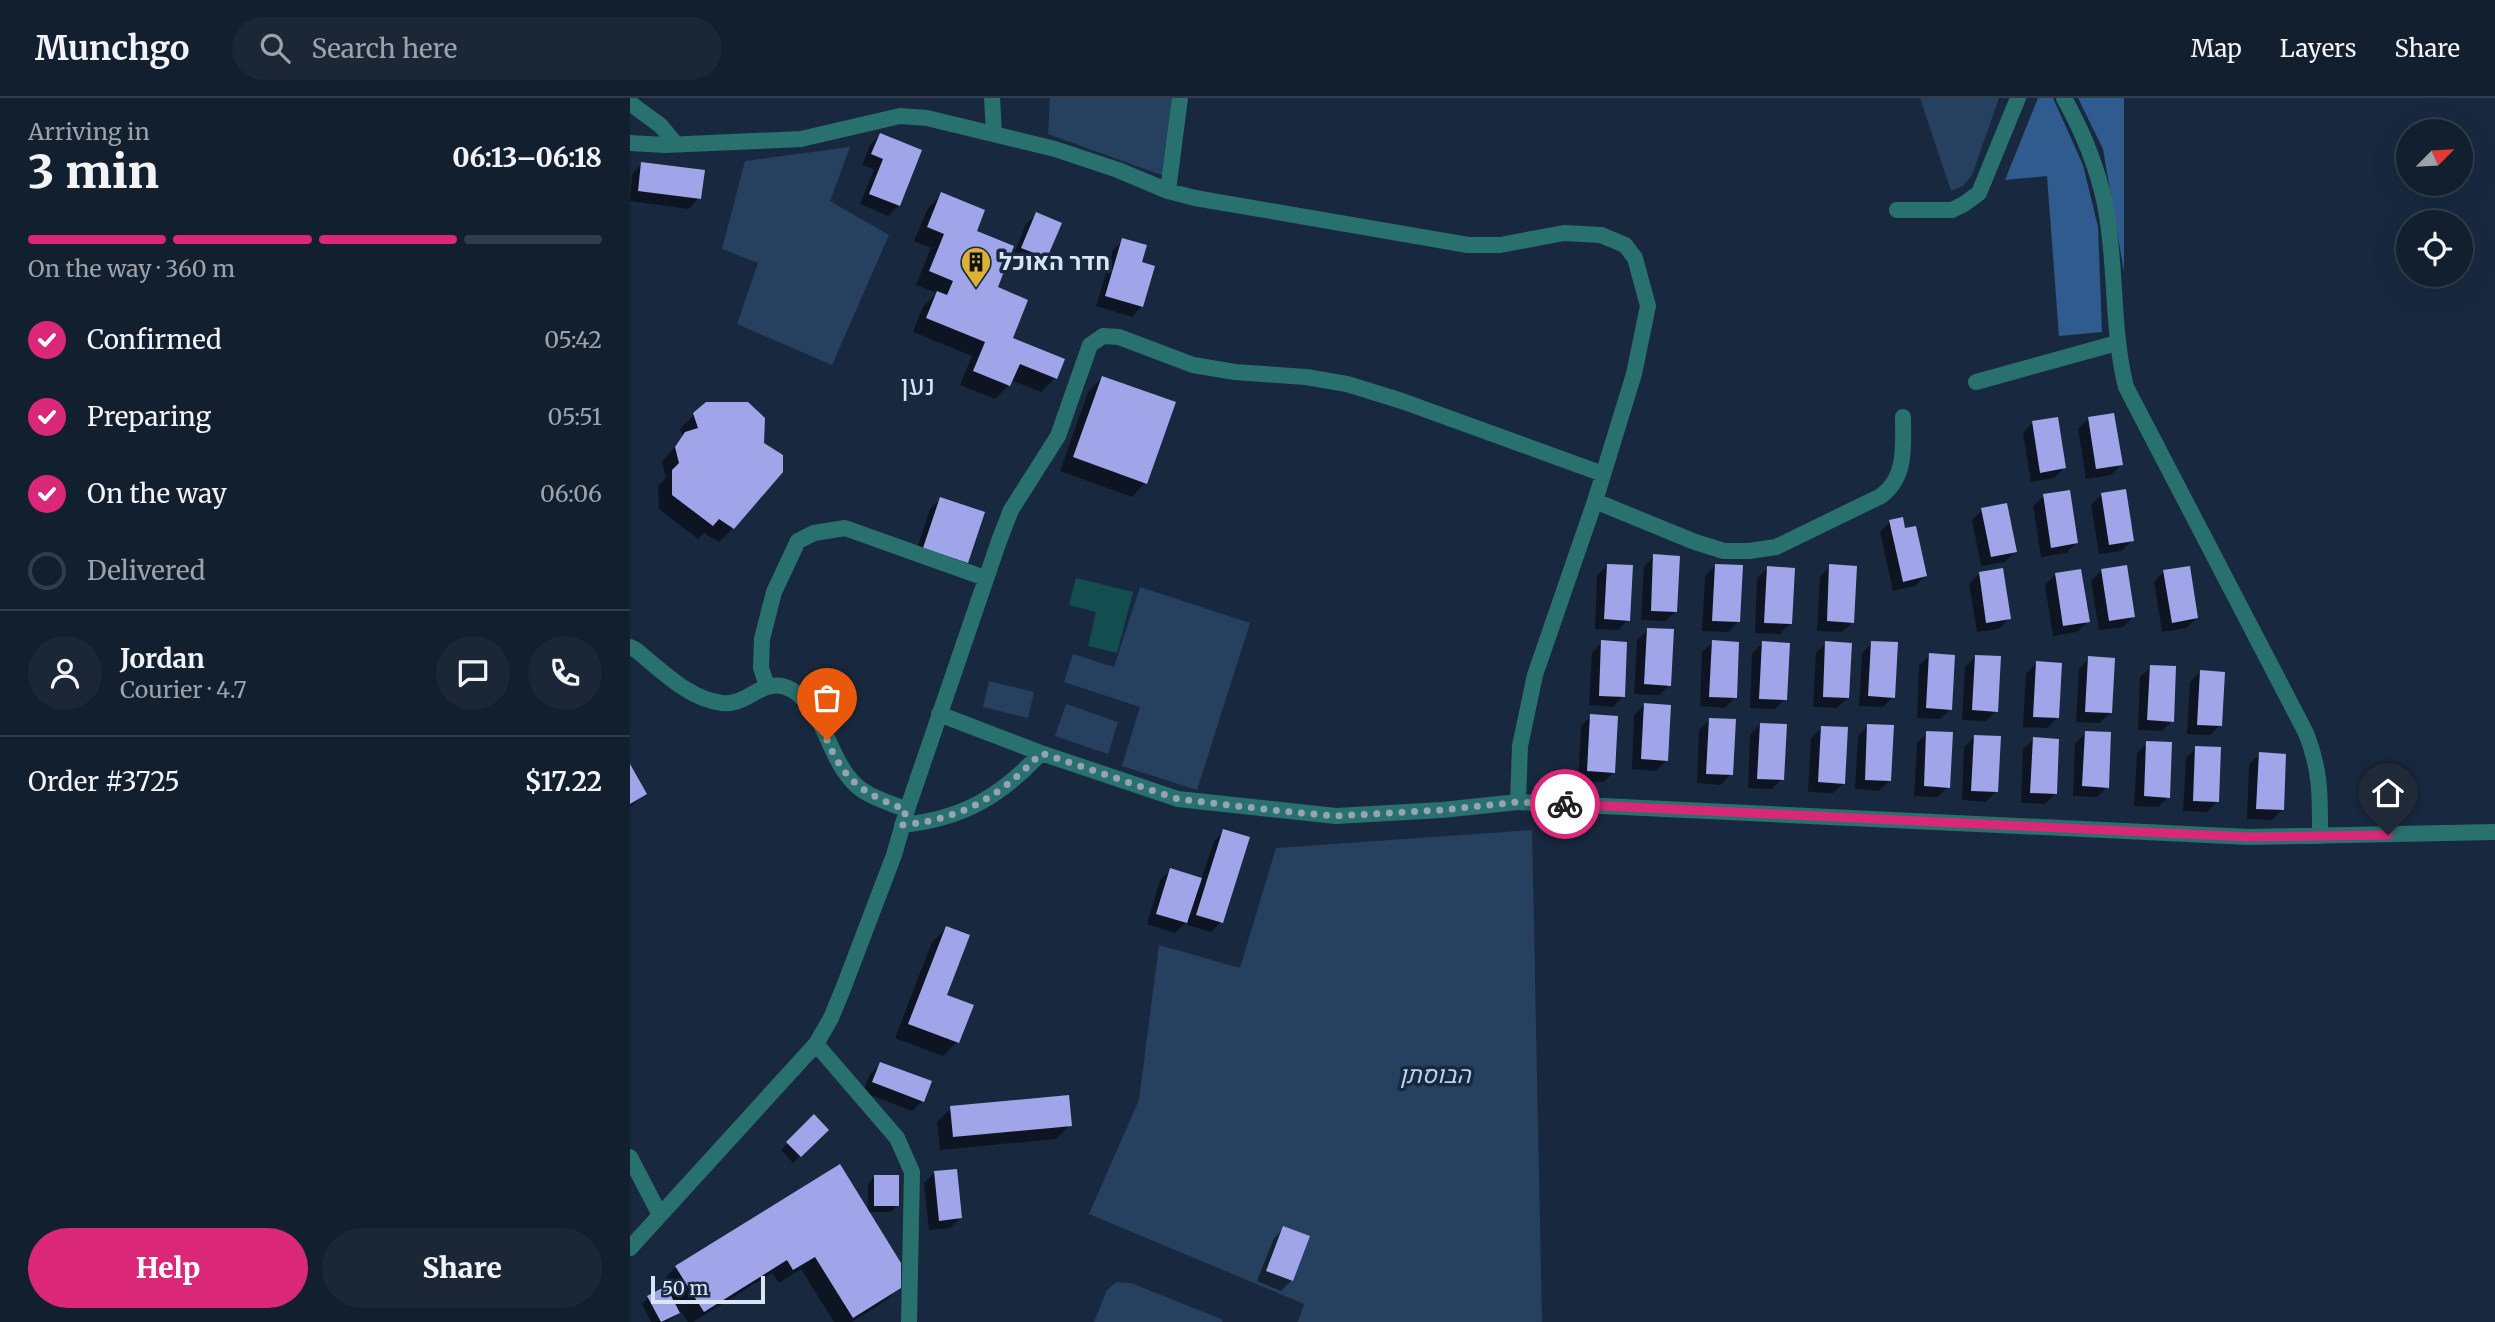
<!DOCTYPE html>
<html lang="en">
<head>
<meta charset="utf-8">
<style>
  :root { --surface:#121f2f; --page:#1b2737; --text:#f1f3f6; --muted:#9ca2aa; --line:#313d4b; --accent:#db2777 }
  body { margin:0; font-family:Merriweather,Heebo,serif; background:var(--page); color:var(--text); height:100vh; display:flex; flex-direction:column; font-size:26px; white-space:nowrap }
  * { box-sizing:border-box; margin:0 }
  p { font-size:23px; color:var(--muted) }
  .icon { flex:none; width:38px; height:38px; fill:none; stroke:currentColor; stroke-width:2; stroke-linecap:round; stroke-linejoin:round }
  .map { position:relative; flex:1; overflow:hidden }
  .details { display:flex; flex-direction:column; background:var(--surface); width:630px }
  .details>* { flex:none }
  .needle { width:46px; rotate:66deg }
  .controls { position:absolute; left:1766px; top:21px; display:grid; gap:14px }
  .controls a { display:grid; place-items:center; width:77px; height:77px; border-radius:50%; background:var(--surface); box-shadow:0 7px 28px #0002,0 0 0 2px var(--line); font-size:35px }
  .scale { position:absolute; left:21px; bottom:18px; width:114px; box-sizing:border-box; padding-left:7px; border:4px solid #dae5f3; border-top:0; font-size:19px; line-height:24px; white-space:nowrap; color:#dae5f3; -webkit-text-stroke:5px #18293f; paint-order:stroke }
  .pin { position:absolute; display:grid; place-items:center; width:60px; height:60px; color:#fff; margin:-72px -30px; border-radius:50% 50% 50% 0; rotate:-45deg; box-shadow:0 0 7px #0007 }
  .pin .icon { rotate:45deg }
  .courier { position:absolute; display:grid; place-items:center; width:70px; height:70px; margin:-35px; border:5px solid #db2777; border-radius:50%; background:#fff; color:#222; box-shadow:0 2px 9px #0007 }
  .summary em { font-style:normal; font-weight:800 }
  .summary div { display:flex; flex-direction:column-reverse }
  .summary { display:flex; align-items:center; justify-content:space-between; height:119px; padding:0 28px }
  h1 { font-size:46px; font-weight:800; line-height:52px }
  .bar { display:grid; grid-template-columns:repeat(4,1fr); gap:10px 7px; align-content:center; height:84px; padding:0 28px }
  .bar i { height:9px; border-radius:5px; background:var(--line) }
  .bar .active { background:var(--accent) }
  .bar p { grid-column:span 4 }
  .line { display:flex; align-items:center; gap:18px; padding:0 28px; border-top:2px solid var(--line) }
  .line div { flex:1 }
  .round { display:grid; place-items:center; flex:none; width:74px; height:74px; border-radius:37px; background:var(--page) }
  ol { padding:0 28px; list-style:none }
  li { display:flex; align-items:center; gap:21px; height:77px }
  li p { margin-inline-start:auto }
  li .icon { padding:7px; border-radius:50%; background:var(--accent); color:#fff; stroke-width:4 }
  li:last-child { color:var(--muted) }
  li i { width:38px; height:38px; border:4px solid var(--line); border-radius:50% }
  .action { display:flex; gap:14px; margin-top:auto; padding:14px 28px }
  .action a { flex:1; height:80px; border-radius:42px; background:var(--accent); color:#fff; font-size:28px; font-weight:800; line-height:80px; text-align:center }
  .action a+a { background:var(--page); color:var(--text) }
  header { display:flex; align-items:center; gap:42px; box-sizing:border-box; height:98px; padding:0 35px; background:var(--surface); border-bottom:2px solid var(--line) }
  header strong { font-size:33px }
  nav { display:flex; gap:38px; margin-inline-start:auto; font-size:24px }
  .search { width:490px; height:63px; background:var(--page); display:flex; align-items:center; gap:18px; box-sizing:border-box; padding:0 24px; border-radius:38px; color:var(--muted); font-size:26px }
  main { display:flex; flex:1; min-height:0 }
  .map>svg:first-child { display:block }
  .green { fill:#26405f }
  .forest { fill:#305b8f }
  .water { fill:#124d50 }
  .shadow { fill:#0007 }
  .building { fill:#9fa5e8 }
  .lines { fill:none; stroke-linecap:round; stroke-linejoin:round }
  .street { stroke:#29716e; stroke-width:16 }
  .done { stroke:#96a3b4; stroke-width:7; stroke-dasharray:0 12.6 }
  .route { stroke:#db2777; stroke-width:9 }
  .labels { text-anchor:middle; stroke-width:7; stroke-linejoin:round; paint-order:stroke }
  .poi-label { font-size:24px; font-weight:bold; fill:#dae5f3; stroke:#18293f; text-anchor:start }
  .park-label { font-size:24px; font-style:italic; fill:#b8d1f0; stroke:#18293f }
  .quarter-label { font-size:28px; fill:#dae5f3; stroke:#18293f }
</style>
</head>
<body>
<header>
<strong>Munchgo</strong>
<div class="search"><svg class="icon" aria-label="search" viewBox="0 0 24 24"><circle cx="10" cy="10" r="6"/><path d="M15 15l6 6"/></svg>Search here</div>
<nav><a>Map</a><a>Layers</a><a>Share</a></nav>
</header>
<main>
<section class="details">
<div class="summary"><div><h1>3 min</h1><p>Arriving in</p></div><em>06:13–06:18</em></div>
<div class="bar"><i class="active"></i><i class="active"></i><i class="active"></i><i></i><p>On the way · 360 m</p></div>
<ol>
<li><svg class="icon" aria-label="check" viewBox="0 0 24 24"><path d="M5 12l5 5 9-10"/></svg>Confirmed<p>05:42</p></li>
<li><svg class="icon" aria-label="check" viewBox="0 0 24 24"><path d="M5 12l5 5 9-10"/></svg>Preparing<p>05:51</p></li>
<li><svg class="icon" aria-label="check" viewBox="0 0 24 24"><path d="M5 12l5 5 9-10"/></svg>On the way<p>06:06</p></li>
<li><i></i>Delivered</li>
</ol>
<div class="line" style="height:126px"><a class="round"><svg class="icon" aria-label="person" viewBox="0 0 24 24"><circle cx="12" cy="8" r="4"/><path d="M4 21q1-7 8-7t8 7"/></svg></a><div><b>Jordan</b><p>Courier · 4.7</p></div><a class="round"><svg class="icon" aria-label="chat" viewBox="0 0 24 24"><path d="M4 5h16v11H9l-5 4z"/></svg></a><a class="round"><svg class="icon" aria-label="phone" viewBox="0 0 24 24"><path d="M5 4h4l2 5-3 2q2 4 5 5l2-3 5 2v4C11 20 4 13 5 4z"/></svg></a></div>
<div class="line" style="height:91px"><div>Order #3725</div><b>$17.22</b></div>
<div class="action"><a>Help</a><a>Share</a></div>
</section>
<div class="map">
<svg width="1865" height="1224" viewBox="0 0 1865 1224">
  <rect width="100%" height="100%" fill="#18293f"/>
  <path class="green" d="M420,0H542L534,78L418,36Z
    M1290,0H1369L1342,77L1333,88L1321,93Z
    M220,49L200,103L259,137L202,267L107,226L128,165L92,151L115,63Z
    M510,489L620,525L567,692L492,668L510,609L434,584L443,556L484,569Z
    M359,583L404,594L398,620L353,609Z
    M436,606L488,624L478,656L425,638Z
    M902,732L912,1224H668L674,1206L459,1116L509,1002L529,847L610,870L646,750Z
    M487,1184L501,1185L591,1221L593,1224H464L477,1192Z"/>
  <path class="forest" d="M1408,0H1423L1453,67L1468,129L1472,234L1429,238L1417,78L1375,82Z
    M1448,0H1494V174L1473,51Z"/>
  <path class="water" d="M446,480L503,494L487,555L458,548L466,514L439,507Z"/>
  <path class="shadow" d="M250,37L269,107L258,118L230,106L244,71L232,67L240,47Z
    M12,66L69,100L59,111L0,103L2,76Z
    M312,96L345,134L380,241L425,280L411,294L381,282L379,287L365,301L330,287L342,258L283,234L293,209L307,195L286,187L301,150L284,143L298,110Z
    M407,116L415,159L405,170L382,160L396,126Z
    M493,142L509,165L512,208L502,219L466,208L483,152Z
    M472,280L515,385L502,399L430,373L458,294Z
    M65,316L103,430L89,444L74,435L68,441L29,411L28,388L36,380L32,364L53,339L50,331Z
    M1459,320L1491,367L1481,377L1456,381L1448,331Z
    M1403,324L1434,370L1424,380L1401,384L1393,335Z
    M1471,397L1502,442L1492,453L1469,456L1461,407Z
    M1414,398L1446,445L1436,455L1411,459L1403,408Z
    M310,401L337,464L326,474L284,460L300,411Z
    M1352,412L1385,453L1375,464L1351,468L1342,422Z
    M1260,424L1274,432L1295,478L1285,488L1263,493L1250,434Z
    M1024,458L1046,513L1035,523L1011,522L1014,469Z
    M977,467L998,522L988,532L965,531L967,478Z
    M1085,468L1108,524L1098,534L1072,533L1075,478Z
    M1200,468L1223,524L1212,534L1187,533L1190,479Z
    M1138,470L1160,526L1150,536L1125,535L1127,480Z
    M1472,472L1503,519L1493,529L1469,532L1461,483Z
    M1534,473L1567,520L1556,530L1532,534L1524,484Z
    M1349,476L1379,520L1369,531L1347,534L1339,486Z
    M1425,477L1458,523L1447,534L1423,538L1415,487Z
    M1017,532L1039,587L1029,597L1004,596L1007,542Z
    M972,544L993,598L983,609L959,607L962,555Z
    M1083,544L1105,599L1095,610L1070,608L1072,554Z
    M1133,545L1155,601L1145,611L1120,610L1122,555Z
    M1196,545L1218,600L1207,610L1183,609L1186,555Z
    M1242,545L1263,599L1253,609L1229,608L1232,555Z
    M1300,557L1321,611L1310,621L1287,620L1289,567Z
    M1345,559L1366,613L1356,623L1332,622L1335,569Z
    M1459,560L1480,615L1470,625L1446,624L1449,571Z
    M1406,565L1427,620L1417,630L1393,629L1396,576Z
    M1521,569L1542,623L1532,633L1508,632L1510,579Z
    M1570,574L1590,627L1580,637L1557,636L1560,584Z
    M1014,607L1037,662L1026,673L1002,671L1004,617Z
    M961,618L984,674L973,684L948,683L951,628Z
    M1080,621L1101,676L1091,687L1067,685L1069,632Z
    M1130,626L1152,681L1142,691L1118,690L1120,637Z
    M1238,628L1260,682L1249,693L1225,691L1228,638Z
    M1191,630L1214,685L1203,695L1178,694L1181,640Z
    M1297,635L1318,689L1308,699L1284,698L1287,645Z
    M1456,635L1477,689L1467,699L1443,698L1445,645Z
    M1345,639L1366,693L1356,704L1332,702L1334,649Z
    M1404,641L1425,696L1415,706L1391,705L1393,651Z
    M1517,645L1538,699L1528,709L1504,708L1507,655Z
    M1566,650L1587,704L1577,714L1553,713L1556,660Z
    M1630,656L1652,712L1642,722L1617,721L1619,666Z
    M0,669L15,696L0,709Z
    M594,733L591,824L581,834L557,827L559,821L545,835L517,826L530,782L541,772L571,782L584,743Z
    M316,830L315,898L327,944L313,958L265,940L302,844Z
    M251,966L293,1003L282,1013L233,994L240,976Z
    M321,1010L440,1027L426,1041L310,1052L307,1024Z
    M184,1019L197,1032L163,1065L151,1052Z
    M209,1068L269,1189L255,1203L222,1224H204L171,1171L149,1185L142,1175L63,1224H58L51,1213L37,1224H21L12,1206L18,1200L37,1190L32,1183L46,1169Z
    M304,1075L330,1120L320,1130L299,1132L294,1085Z
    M244,1079L267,1107L261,1114H238V1086Z
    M654,1130L662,1182L651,1193L627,1183L644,1140Z"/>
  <path class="building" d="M250,35L292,52L270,108L239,96L253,61L241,56Z
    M11,64L75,72L71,101L8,93Z
    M311,94L355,112L347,133L384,148L368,189L398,202L383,240L435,261L427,281L390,266L380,288L343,273L355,244L296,220L307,193L317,197L323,183L299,173L314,136L297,129Z
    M406,114L432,125L417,160L391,150Z
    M492,140L517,147L512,164L525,168L513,209L475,198Z
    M472,278L546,304L517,386L443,359Z
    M76,304H118L135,320L134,345L153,357V374L104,431L89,421L83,428L42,397V372L49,365L45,349L55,334L68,330L63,315Z
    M1484,315L1493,367L1466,371L1458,319Z
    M1428,319L1436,370L1410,375L1402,323Z
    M1496,391L1504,443L1479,447L1471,395Z
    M1440,392L1448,445L1421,450L1413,396Z
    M310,399L355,414L338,465L293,450Z
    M1377,405L1387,454L1361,459L1351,410Z
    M1273,419L1275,430L1286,428L1297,478L1273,484L1259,422Z
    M1023,456L1050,458L1047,514L1021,513Z
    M977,466L1003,467L1000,523L974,521Z
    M1085,466L1113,467L1110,524L1082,523Z
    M1199,466L1227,468L1224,525L1197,523Z
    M1497,467L1505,519L1479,523L1471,471Z
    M1137,468L1165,470L1162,526L1134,525Z
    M1560,468L1568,520L1542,525L1533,472Z
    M1373,470L1381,521L1356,525L1349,474Z
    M1451,471L1460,524L1433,528L1425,475Z
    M1017,530L1044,531L1041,588L1014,586Z
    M971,542L997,544L995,599L969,598Z
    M1082,542L1109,544L1107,600L1079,599Z
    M1132,543L1160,545L1157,602L1129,601Z
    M1195,543L1222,545L1219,600L1193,599Z
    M1241,543L1268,544L1265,600L1238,598Z
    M1299,555L1325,557L1322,612L1296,610Z
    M1345,557L1371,558L1368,614L1342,612Z
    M1458,558L1485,560L1482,615L1455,614Z
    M1406,563L1432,565L1429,620L1403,619Z
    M1520,567L1546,568L1544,624L1517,622Z
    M1570,572L1595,574L1592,628L1567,627Z
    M1014,605L1041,607L1038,663L1011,661Z
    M960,616L988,618L985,675L957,673Z
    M1079,620L1106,621L1103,677L1076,676Z
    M1130,625L1157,626L1154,682L1127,681Z
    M1237,626L1264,627L1261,683L1235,682Z
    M1191,628L1218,629L1215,686L1188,684Z
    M1296,633L1323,634L1320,690L1294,688Z
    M1455,633L1481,634L1479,690L1452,688Z
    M1344,637L1371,638L1368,694L1341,693Z
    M1403,639L1429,641L1427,696L1400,695Z
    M1516,643L1542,644L1540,700L1514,698Z
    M1565,648L1591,649L1589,704L1563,703Z
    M1629,654L1656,656L1654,712L1626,711Z
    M0,666L17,696L0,706Z
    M593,731L620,739L593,825L566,817Z
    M540,770L572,780L557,825L526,816Z
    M316,828L340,837L317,897L344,907L329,945L278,926Z
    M250,964L302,983L294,1004L242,984Z
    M439,997L442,1028L323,1039L320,1008Z
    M184,1016L199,1032L171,1059L156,1044Z
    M210,1066L271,1165V1190L223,1220L185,1159L163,1172L157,1162L74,1214L45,1168Z
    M327,1071L332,1120L309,1123L304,1073Z
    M244,1077H269V1108H244Z
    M653,1128L680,1138L663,1183L636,1173Z
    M36,1188L50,1215L31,1224L17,1198Z"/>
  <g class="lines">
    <path class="street" d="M362,0L364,36
      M1434,0C1453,34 1467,68 1475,106C1487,166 1481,229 1496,289L1676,635C1691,673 1690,698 1690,738
      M0,5L31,28L46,46
      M0,45L35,47L171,41L270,18L297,20L425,51L488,72L538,93L565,100L838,147H870L934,135L971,137L995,147L1005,160L1018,208L1004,276L965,403L905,577L890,648L888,704
      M538,93L550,0
      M1267,112H1322L1334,106L1349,95L1388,0
      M1346,284L1487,245
      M965,403L1065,444L1094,453H1119L1146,449L1251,398C1277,379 1273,348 1273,319
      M0,549L6,552C31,572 58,601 92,605C120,608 133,576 162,592C197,613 197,662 228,689C241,700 261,705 277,712
      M137,588L131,570L132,541L144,494L168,443L184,435L215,430L355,480
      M309,616L411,655L548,701L706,718L812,712L888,704L1619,739L1865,734
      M272,727C332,721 370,699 411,655
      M186,946L267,1040L282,1074L279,1224
      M0,1059L30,1117
      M0,1150L186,946L201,920L213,891L264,757L277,712L369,443L381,412L428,338L460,247L473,238L489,239L563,267L605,274L676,279L717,286L772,303L973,376"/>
  </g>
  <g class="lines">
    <path class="done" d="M197,642C216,686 234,695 276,712L272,727C332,721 370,699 411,655L548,701L650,713L706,718L812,712L888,704L935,706"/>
    <path class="route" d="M935,706L1619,739L1758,737"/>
  </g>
  <defs>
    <g id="building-pin" transform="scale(1.575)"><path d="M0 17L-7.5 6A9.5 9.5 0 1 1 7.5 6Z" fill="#dcb233" stroke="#18293f"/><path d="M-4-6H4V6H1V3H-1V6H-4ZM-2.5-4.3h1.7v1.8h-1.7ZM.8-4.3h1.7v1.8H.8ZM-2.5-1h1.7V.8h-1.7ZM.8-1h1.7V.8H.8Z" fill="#111"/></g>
  </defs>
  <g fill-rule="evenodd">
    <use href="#building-pin" x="346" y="164"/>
  </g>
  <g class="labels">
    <g class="poi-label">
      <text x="369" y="172">חדר האוכל</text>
    </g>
    <g class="park-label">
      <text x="805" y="985">הבוסתן</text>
    </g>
    <g class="quarter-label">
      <text x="288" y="297">נען</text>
    </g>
  </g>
</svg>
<div class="controls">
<a><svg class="needle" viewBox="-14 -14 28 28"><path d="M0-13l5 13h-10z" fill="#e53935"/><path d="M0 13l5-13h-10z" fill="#9ca2aa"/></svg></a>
<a><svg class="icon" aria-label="locate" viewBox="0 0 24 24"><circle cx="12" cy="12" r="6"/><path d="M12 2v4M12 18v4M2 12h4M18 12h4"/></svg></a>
</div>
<div class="scale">50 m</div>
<div class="pin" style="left:197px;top:642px;background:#ea580c"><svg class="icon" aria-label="bag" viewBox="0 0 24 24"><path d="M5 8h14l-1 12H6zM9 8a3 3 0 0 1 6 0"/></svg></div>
<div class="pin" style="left:1758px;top:737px;background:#1f2937"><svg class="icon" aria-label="home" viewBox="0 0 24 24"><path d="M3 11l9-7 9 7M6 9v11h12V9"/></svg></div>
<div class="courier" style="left:935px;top:706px"><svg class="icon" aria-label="bike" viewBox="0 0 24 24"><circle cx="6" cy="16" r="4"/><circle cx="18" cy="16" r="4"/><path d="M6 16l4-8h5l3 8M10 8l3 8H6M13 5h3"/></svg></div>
</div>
</main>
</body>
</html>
